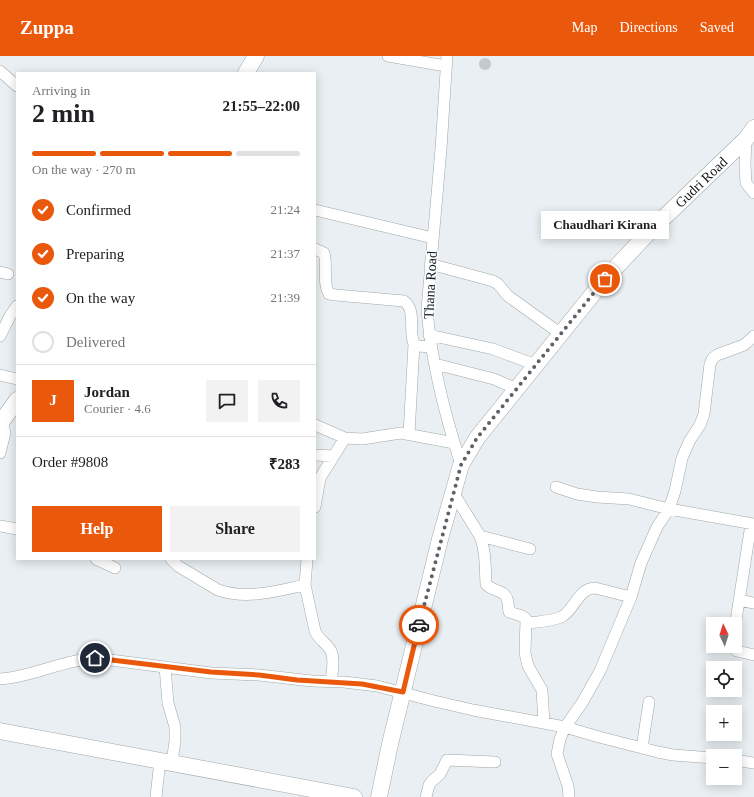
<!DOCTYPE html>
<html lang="en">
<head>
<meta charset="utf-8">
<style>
  :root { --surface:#fff; --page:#f2f2f2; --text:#202124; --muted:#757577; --line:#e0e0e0; --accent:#ea580c }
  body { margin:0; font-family:"Times New Roman",serif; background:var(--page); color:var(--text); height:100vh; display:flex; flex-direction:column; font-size:15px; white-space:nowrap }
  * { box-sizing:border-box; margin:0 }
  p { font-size:13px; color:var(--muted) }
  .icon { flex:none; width:22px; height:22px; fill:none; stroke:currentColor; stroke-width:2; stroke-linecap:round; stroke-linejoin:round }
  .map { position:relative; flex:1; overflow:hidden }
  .details { position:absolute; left:16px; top:16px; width:300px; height:488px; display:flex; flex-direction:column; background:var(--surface); border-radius:0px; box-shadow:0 2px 10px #0003 }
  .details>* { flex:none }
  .needle { width:26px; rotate:356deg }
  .controls { position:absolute; left:706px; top:561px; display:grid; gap:8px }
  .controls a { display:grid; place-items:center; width:36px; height:36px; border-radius:0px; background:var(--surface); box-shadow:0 2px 10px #0003; font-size:20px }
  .pin { position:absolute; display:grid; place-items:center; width:34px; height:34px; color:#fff; margin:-17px; border:2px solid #fff; border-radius:50%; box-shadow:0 1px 4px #0007 }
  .courier { position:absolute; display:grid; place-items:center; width:40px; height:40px; margin:-20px; border:3px solid #ea580c; border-radius:50%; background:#fff; color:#222; box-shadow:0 1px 5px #0007 }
  .bubble { position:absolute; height:28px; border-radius:0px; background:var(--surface); box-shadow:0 2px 10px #0003; font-size:13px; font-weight:700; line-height:28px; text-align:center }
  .head em { font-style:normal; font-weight:700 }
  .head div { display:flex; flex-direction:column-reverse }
  .head { display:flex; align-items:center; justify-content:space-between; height:68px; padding:0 16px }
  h1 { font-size:26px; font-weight:700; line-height:30px }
  .bar { display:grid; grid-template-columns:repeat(4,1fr); gap:6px 4px; align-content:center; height:48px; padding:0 16px }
  .bar i { height:5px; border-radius:3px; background:var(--line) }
  .bar .selected { background:var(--accent) }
  .bar p { grid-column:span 4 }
  .line { display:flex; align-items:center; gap:10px; padding:0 16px; border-top:1px solid var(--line) }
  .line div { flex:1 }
  .round { display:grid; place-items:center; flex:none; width:42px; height:42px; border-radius:0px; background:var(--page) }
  ol { padding:0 16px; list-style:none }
  li { display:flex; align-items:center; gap:12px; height:44px }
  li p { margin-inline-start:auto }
  li .icon { padding:4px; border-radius:50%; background:var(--accent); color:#fff; stroke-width:4 }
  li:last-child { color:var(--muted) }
  li i { width:22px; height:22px; border:2px solid var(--line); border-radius:50% }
  .primary-button { display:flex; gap:8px; margin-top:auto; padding:8px 16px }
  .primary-button a { flex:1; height:46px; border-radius:0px; background:var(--accent); color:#fff; font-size:16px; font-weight:700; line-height:46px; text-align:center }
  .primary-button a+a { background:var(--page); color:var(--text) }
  header { display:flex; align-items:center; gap:24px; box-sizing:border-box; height:56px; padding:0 20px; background:var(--accent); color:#fff }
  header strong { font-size:19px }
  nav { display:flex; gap:22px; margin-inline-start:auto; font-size:14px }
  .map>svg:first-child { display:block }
  .building { fill:#c3c9cc }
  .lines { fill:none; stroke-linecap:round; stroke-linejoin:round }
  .street-casing { stroke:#a1a7a9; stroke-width:12 }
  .secondary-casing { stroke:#a1a7a9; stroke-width:17 }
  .street { stroke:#fff; stroke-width:11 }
  .secondary { stroke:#fff; stroke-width:16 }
  .done { stroke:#5f6264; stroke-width:4; stroke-dasharray:0 7.2 }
  .route { stroke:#ea580c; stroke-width:5 }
  .labels { text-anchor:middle; stroke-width:3; stroke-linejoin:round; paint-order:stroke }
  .street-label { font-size:14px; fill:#141617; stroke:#f7fcfe }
</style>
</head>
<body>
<header>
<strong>Zuppa</strong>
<nav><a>Map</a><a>Directions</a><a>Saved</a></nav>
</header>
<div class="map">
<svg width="754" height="741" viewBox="0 0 754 741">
  <rect width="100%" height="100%" fill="#e9eff2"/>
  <path class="building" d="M479 8a6 6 0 1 1 12 0a6 6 0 1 1-12 0Z"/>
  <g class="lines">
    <g class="street-casing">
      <path id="street" d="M388,0L446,10
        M447,0L441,93L427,253C431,306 445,359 461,409
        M0,15L17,30
        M746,83L745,108L746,127L754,137
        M315,154L433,182
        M315,193L324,197C328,210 322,226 329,238L336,239L404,245C417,255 408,274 414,288L418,290L431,291
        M430,208L493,225L498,228L508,240L561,278
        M0,216L8,218
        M429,279L493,293L536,309
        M0,280L10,260L17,250
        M435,308L494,323L517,333
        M0,319L17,323
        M315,369L345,382L362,383L401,377L454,387
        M409,378L414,288
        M0,397L5,377L2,366
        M315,399L333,400
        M556,431L577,438L597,441L629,443L669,453L754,468
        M454,438L480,480C486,495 485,511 486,528C491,535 505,534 507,543C509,547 508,552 509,556L522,560L526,563L525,597L528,610L542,634L544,667
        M315,451L320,422L345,382
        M0,470L17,473
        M480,480L530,493
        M96,503L115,512
        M171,503L178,510L218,534C247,544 277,535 305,529
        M307,503L305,529L315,575C318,583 324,585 329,592C336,600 332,616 331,626
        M739,544L754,547
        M527,567C536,566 555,565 563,560C575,552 579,532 595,532L631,541
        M735,571L751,468
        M733,590V592L737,595L754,599
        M165,611L168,647L175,671V685L172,706
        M0,623C33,621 62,604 95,602L211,617L259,619L312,625L344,626L377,630L434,645L473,654L565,671L599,681L658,696L673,699L713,702
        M642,692L649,646
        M735,704L754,707
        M156,741L160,704
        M426,741L429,729L432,725L440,718L447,704L495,706
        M569,741L568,730L557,698L560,683L565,671L582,647L600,615L631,541L641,507L657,471L669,453L675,435L682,402L690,384L700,369L704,358L710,308L713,302L717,299L744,289L754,280"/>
    </g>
    <g class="secondary-casing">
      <g id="secondary">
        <path d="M246,17L256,0"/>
        <path d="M0,368L17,344"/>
        <path d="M0,675L354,741"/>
        <path id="s1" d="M379,741L390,688L440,483L461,409L477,382L605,223L651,174L746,83L754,72"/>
      </g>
    </g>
    <use href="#street" class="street"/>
    <use href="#secondary" class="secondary"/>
  </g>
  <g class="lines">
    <path class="done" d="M419,569L461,409L477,382L605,223"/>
    <path class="route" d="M95,602L211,616L259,619L297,624L362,628L403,636L419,569"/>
  </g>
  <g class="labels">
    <g class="street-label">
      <text dy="5" stroke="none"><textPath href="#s1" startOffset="714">Gudri Road</textPath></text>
      <text transform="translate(430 229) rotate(-87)" y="5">Thana Road</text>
    </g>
  </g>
</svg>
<div class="controls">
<a><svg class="needle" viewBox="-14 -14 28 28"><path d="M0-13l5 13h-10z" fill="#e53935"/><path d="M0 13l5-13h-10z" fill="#757577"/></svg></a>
<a><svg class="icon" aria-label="locate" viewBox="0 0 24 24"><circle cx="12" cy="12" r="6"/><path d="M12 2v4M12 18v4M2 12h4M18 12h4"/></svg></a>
<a>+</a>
<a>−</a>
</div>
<div class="pin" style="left:605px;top:223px;background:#ea580c"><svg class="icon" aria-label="bag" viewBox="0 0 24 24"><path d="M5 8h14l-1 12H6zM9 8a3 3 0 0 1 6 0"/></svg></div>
<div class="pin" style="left:95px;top:602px;background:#1f2937"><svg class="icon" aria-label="home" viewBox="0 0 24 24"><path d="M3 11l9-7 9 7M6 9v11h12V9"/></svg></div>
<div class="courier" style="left:419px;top:569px"><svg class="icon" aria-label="car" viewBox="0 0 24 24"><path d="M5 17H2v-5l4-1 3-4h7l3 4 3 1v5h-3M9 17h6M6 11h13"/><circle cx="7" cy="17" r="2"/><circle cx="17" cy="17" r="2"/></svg></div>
<div class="bubble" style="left:541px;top:155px;width:128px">Chaudhari Kirana</div>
<section class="details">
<div class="head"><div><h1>2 min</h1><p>Arriving in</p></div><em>21:55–22:00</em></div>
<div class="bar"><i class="selected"></i><i class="selected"></i><i class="selected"></i><i></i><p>On the way · 270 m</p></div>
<ol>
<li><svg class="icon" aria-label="check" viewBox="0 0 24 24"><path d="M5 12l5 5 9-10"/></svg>Confirmed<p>21:24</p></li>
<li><svg class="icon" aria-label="check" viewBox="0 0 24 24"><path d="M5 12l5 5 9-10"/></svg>Preparing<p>21:37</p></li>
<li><svg class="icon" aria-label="check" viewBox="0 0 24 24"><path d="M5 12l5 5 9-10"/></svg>On the way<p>21:39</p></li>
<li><i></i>Delivered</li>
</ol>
<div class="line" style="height:72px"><b class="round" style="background:var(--accent);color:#fff">J</b><div><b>Jordan</b><p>Courier · 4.6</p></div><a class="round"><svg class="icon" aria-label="chat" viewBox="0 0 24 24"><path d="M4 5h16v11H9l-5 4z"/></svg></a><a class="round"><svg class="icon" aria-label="phone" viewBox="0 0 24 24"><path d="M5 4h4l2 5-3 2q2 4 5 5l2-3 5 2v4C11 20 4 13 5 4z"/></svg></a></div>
<div class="line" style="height:52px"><div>Order #9808</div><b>₹283</b></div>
<div class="primary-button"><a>Help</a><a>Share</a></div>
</section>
</div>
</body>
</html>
